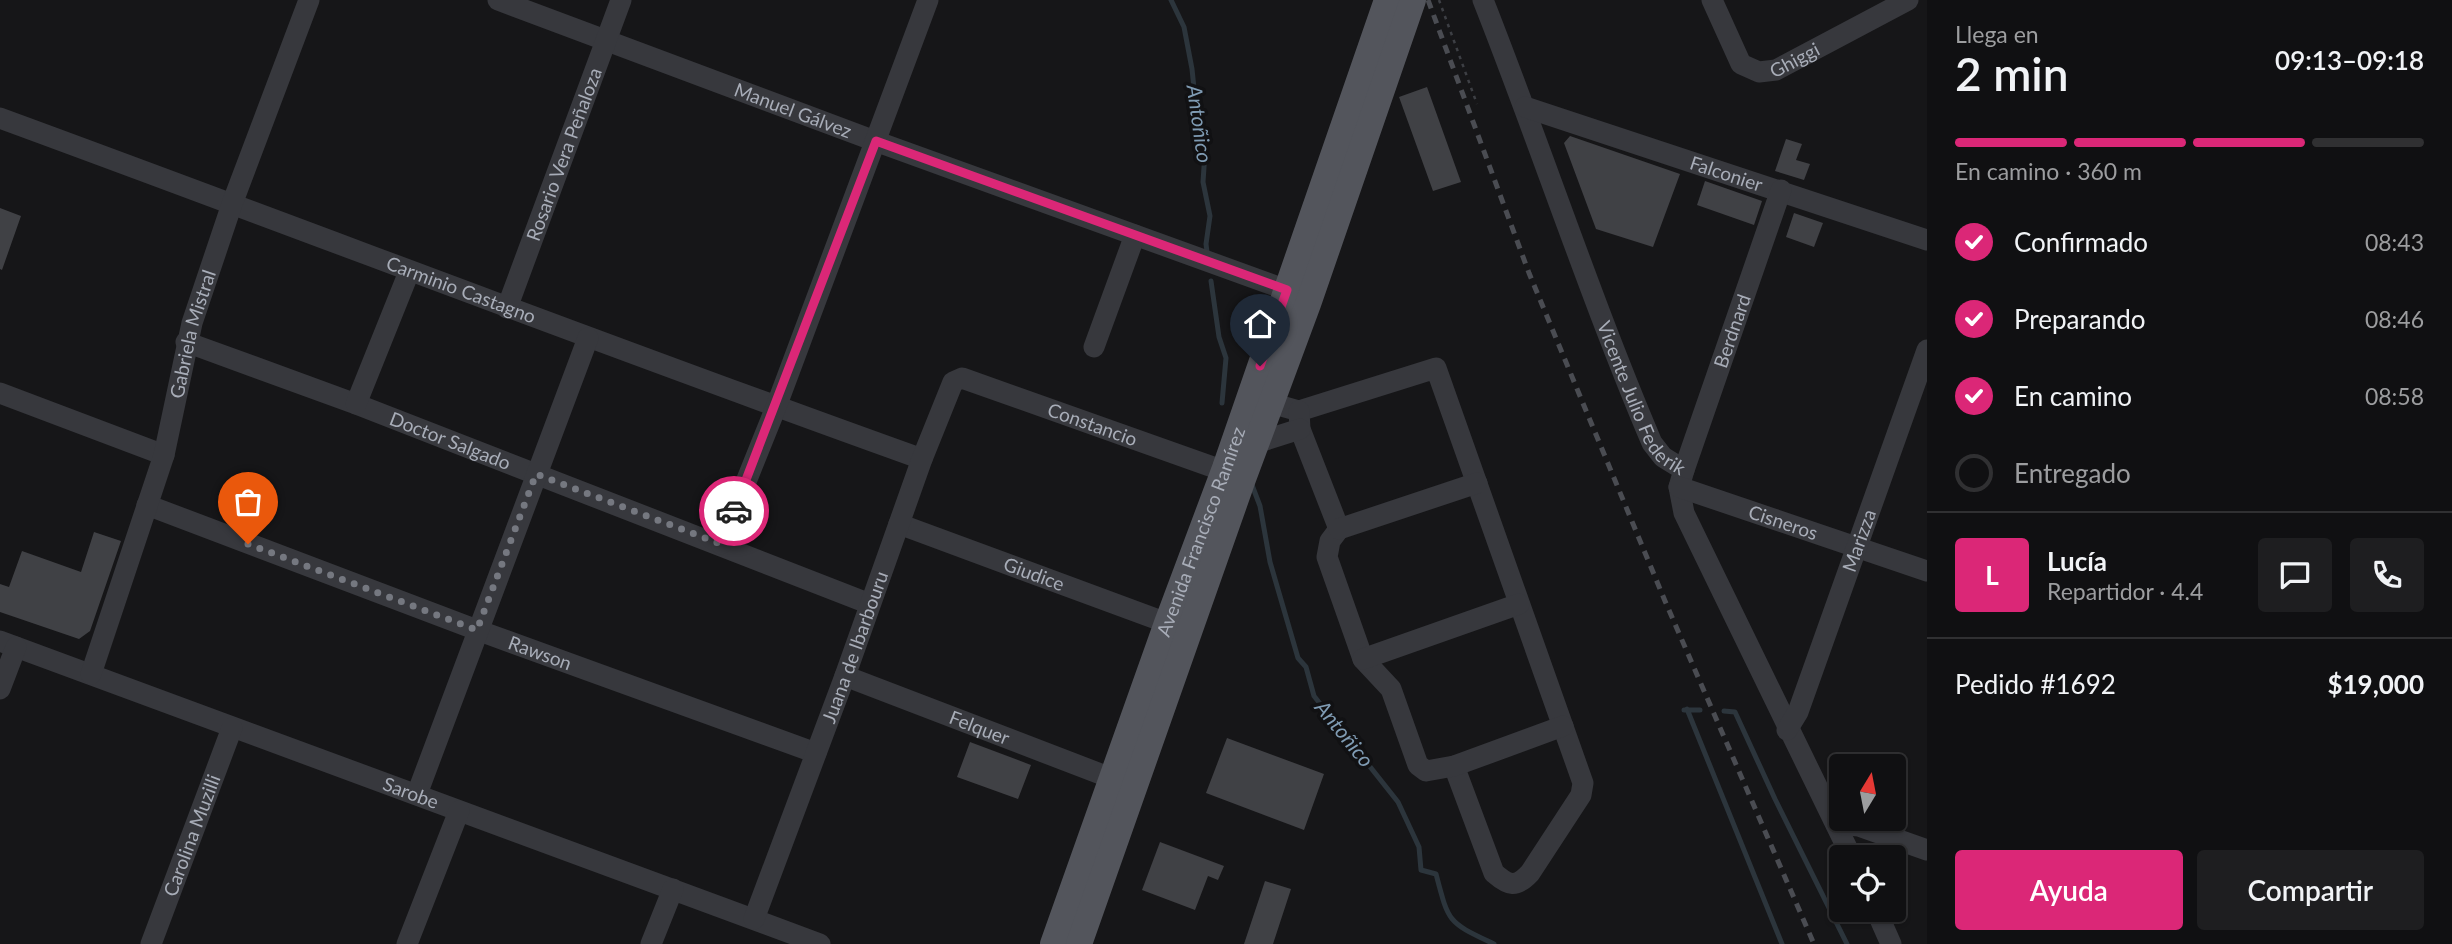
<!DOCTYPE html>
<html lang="es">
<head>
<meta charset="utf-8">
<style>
  :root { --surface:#101012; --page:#1e1e20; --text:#f1f3f6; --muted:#9c9d9f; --line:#303032; --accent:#db2777 }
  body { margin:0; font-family:Lato,sans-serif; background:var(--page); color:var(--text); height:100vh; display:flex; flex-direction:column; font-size:26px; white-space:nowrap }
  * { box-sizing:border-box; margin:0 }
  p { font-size:23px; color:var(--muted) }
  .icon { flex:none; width:38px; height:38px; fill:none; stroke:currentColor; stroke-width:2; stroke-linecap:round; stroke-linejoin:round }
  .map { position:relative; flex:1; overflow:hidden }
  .drawer { display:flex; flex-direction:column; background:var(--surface); width:525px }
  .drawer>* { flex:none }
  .needle { width:46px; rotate:10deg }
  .fabs { position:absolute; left:1829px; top:754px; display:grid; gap:14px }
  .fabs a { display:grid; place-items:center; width:77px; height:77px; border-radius:7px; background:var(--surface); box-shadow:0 2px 5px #0004,0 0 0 2px var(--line); font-size:35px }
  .pin { position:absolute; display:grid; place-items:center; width:60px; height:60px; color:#fff; margin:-72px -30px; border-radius:50% 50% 50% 0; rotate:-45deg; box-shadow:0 0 7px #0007 }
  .pin .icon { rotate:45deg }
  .courier { position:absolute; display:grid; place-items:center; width:70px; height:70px; margin:-35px; border:5px solid #db2777; border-radius:50%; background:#fff; color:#222; box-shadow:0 2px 9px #0007 }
  .overview em { font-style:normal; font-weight:600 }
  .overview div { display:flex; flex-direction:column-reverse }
  .overview { display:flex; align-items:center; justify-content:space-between; height:119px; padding:0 28px }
  h1 { font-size:46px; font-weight:600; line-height:52px }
  .bar { display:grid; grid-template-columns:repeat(4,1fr); gap:10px 7px; align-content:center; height:84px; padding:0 28px }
  .bar i { height:9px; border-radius:5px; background:var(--line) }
  .bar .active { background:var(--accent) }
  .bar p { grid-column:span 4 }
  .line { display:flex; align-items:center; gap:18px; padding:0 28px; border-top:2px solid var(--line) }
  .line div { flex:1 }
  .round { display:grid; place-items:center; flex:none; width:74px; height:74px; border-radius:7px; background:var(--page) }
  ol { padding:0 28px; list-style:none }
  li { display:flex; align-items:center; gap:21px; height:77px }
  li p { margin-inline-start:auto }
  li .icon { padding:7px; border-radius:50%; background:var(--accent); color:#fff; stroke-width:4 }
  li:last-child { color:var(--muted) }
  li i { width:38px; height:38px; border:4px solid var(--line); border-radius:50% }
  .button { display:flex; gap:14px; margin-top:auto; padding:14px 28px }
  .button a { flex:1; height:80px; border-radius:7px; background:var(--accent); color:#fff; font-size:28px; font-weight:600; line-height:80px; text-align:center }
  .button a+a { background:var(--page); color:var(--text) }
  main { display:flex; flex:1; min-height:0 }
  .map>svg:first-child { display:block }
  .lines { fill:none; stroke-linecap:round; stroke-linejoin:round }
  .stream { stroke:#2c353c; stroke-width:5 }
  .building { fill:#404145 }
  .path { stroke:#3d3f44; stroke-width:2.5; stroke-dasharray:3.5 5; stroke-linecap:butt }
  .minor { stroke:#37383d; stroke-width:21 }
  .major { stroke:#53555c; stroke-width:26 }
  .rail { stroke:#4a4c52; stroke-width:5; stroke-dasharray:9 7; stroke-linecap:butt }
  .done { stroke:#757880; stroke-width:7; stroke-dasharray:0 12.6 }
  .route { stroke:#db2777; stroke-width:9 }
  .labels { text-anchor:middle; stroke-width:7; stroke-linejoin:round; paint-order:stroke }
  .street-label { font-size:19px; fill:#a8adb8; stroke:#111113 }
  .water-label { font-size:21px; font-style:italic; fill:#7f9bb3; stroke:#111113 }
</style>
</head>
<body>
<main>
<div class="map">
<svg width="1927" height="944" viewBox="0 0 1927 944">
  <rect width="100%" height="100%" fill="#161618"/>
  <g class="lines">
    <path class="stream" d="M1171,0L1184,27L1192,69L1198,127L1205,152L1203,182L1210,216L1206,244L1207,252
      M1211,281L1219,337L1226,358L1222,403
      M1252,485L1260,506L1270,562L1298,658L1306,667L1314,696L1398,802L1419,847L1421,870L1436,874C1449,924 1448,922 1494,944
      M1687,709L1782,944
      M1684,710H1700
      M1724,711L1735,712L1775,799L1847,944"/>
  </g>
  <path class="building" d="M1427,87L1461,182L1433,191L1399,97Z
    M1570,136L1680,174L1653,247L1596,229L1564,143Z
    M1786,139L1802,144L1796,160L1810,164L1804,180L1775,171Z
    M1705,181L1762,201L1754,225L1697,205Z
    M0,208L21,216L2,270L0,269Z
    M1794,213L1823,223L1814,247L1786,237Z
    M94,532L121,541L90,631L79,639L0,612V584L9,587L22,551L81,572Z
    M1227,738L1324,774L1304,830L1206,793Z
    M970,742L1031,765L1018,799L957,777Z
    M1160,842L1224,866L1218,880L1208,876L1195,910L1142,890Z
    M1265,881L1291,889L1273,944H1244Z"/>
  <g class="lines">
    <path class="path" d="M1439,0L1477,104"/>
    <g class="minor">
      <path id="s1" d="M498,0L875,141L1287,290"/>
      <path id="s2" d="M1483,0C1541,147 1590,297 1652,443L1663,457L1684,470L1679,487L1684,513L1852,858"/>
      <path id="s3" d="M1712,0L1741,64L1759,72L1776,70L1908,0"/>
      <path id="s4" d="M1525,107L1927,240"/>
      <path id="s5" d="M0,118C308,231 614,349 922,459"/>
      <path id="s6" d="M507,308L621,0"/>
      <path id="s7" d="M186,342L356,404L870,604"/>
      <path d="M1094,347L1135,235"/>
      <path d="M0,393L164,455"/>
      <path d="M1271,403L1299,411L1436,368L1583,783L1581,795L1530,873C1516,888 1509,886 1494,873L1454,766"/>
      <path d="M356,404L409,272"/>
      <path d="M1299,411L1300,429L1339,529L1330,541L1327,557L1363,659L1391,689L1418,765L1426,771L1454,766L1563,726"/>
      <path d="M1256,443L1300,429"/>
      <path id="s8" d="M1684,470L1781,190"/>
      <path id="s9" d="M1679,487L1927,571"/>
      <path id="s10" d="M147,505L477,630L816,753"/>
      <path id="s11" d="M899,524L1167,623"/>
      <path d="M1339,529L1477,483"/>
      <path d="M721,544L776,407L928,0"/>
      <path id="s12" d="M0,641L820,944"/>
      <path d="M1363,659L1519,604"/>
      <path id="s13" d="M91,674L164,455L192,323L232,204L309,0"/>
      <path id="s14" d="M845,676L1111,778"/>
      <path d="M0,689L16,647"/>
      <path id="s15" d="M1787,730L1798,712L1927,350"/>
      <path d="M417,794L588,338"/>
      <path d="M1836,824L1859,826L1927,850"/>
      <path d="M1876,910L1891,944"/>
      <path id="s16" d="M754,919L845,676L922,459L953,382L962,378L1224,471"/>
      <path id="s17" d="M151,944L232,728"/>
      <path d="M407,944L459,811"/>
      <path d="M651,944L673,889"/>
    </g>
    <g class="major">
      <path id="s18" d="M1053,944L1167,623L1225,468L1387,0"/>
      <path d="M1079,944L1243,479L1308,304L1413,0"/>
    </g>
    <path class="rail" d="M1428,0L1529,273L1665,601L1814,944"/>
  </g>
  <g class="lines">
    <path class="done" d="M248,544L477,630L536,474L721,544L734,511"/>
    <path class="route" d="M734,511L876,141L1287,290L1260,366"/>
  </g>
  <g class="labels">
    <g class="street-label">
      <text dy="7" stroke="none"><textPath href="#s3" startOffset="128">Ghiggi</textPath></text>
      <text dy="7" stroke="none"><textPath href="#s1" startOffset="315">Manuel Gálvez</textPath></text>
      <text dy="7" stroke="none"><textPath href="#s6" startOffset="164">Rosario Vera Peñaloza</textPath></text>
      <text dy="7" stroke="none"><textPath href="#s4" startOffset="212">Falconier</textPath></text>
      <text dy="7" stroke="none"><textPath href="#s5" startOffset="492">Carminio Castagno</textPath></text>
      <text dy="7" stroke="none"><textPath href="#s8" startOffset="147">Berdnard</textPath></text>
      <text dy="7" stroke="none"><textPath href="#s13" startOffset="355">Gabriela Mistral</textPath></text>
      <text dy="7" stroke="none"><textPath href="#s2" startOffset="430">Vicente Julio Federik</textPath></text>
      <text dy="7" stroke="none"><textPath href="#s16" startOffset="721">Constancio</textPath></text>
      <text dy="7" stroke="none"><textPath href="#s7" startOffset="282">Doctor Salgado</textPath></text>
      <text dy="7" stroke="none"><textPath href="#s9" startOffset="110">Cisneros</textPath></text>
      <text dy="7" stroke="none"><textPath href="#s18" startOffset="438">Avenida Francisco Ramírez</textPath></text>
      <text dy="7" stroke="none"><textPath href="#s15" startOffset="203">Marizza</textPath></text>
      <text dy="7" stroke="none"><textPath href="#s11" startOffset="144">Giudice</textPath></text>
      <text dy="7" stroke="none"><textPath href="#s16" startOffset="290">Juana de Ibarbouru</textPath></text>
      <text dy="7" stroke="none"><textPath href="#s10" startOffset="420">Rawson</textPath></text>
      <text dy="7" stroke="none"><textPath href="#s14" startOffset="144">Felquer</textPath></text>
      <text dy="7" stroke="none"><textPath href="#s12" startOffset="438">Sarobe</textPath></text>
      <text dy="7" stroke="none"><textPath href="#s17" startOffset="116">Carolina Muzilli</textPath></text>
    </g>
    <g class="water-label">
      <text transform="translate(1199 124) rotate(82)" y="7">Antoñico</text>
      <text transform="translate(1344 734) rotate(51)" y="7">Antoñico</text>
    </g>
  </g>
</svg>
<div class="fabs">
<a><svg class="needle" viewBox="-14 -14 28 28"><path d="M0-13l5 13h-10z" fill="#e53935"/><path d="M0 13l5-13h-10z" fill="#9c9d9f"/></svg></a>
<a><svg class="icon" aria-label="locate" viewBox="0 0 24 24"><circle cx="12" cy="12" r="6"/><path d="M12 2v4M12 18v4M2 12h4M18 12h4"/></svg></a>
</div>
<div class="pin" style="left:248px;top:544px;background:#ea580c"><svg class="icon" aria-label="bag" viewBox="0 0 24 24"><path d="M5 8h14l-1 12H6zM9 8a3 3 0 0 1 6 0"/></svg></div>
<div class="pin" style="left:1260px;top:366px;background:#1f2937"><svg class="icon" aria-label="home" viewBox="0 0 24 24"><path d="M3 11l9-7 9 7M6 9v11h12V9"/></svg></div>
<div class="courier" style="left:734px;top:511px"><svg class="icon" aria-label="car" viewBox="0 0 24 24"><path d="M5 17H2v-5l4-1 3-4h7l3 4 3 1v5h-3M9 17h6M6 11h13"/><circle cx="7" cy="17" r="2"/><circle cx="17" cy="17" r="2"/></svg></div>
</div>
<section class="drawer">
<div class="overview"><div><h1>2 min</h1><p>Llega en</p></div><em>09:13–09:18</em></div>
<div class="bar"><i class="active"></i><i class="active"></i><i class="active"></i><i></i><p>En camino · 360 m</p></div>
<ol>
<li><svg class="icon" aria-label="check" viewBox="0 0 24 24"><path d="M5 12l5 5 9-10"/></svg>Confirmado<p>08:43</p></li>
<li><svg class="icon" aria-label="check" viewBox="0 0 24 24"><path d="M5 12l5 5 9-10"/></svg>Preparando<p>08:46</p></li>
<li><svg class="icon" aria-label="check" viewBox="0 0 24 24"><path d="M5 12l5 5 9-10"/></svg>En camino<p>08:58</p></li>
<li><i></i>Entregado</li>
</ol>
<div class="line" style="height:126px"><b class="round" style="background:var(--accent);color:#fff">L</b><div><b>Lucía</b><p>Repartidor · 4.4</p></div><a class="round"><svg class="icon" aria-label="chat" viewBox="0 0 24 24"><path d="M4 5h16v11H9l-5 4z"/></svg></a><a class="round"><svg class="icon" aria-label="phone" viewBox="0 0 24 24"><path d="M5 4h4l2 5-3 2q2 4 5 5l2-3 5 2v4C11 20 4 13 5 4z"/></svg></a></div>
<div class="line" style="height:91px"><div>Pedido #1692</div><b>$19,000</b></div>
<div class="button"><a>Ayuda</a><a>Compartir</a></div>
</section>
</main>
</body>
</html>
